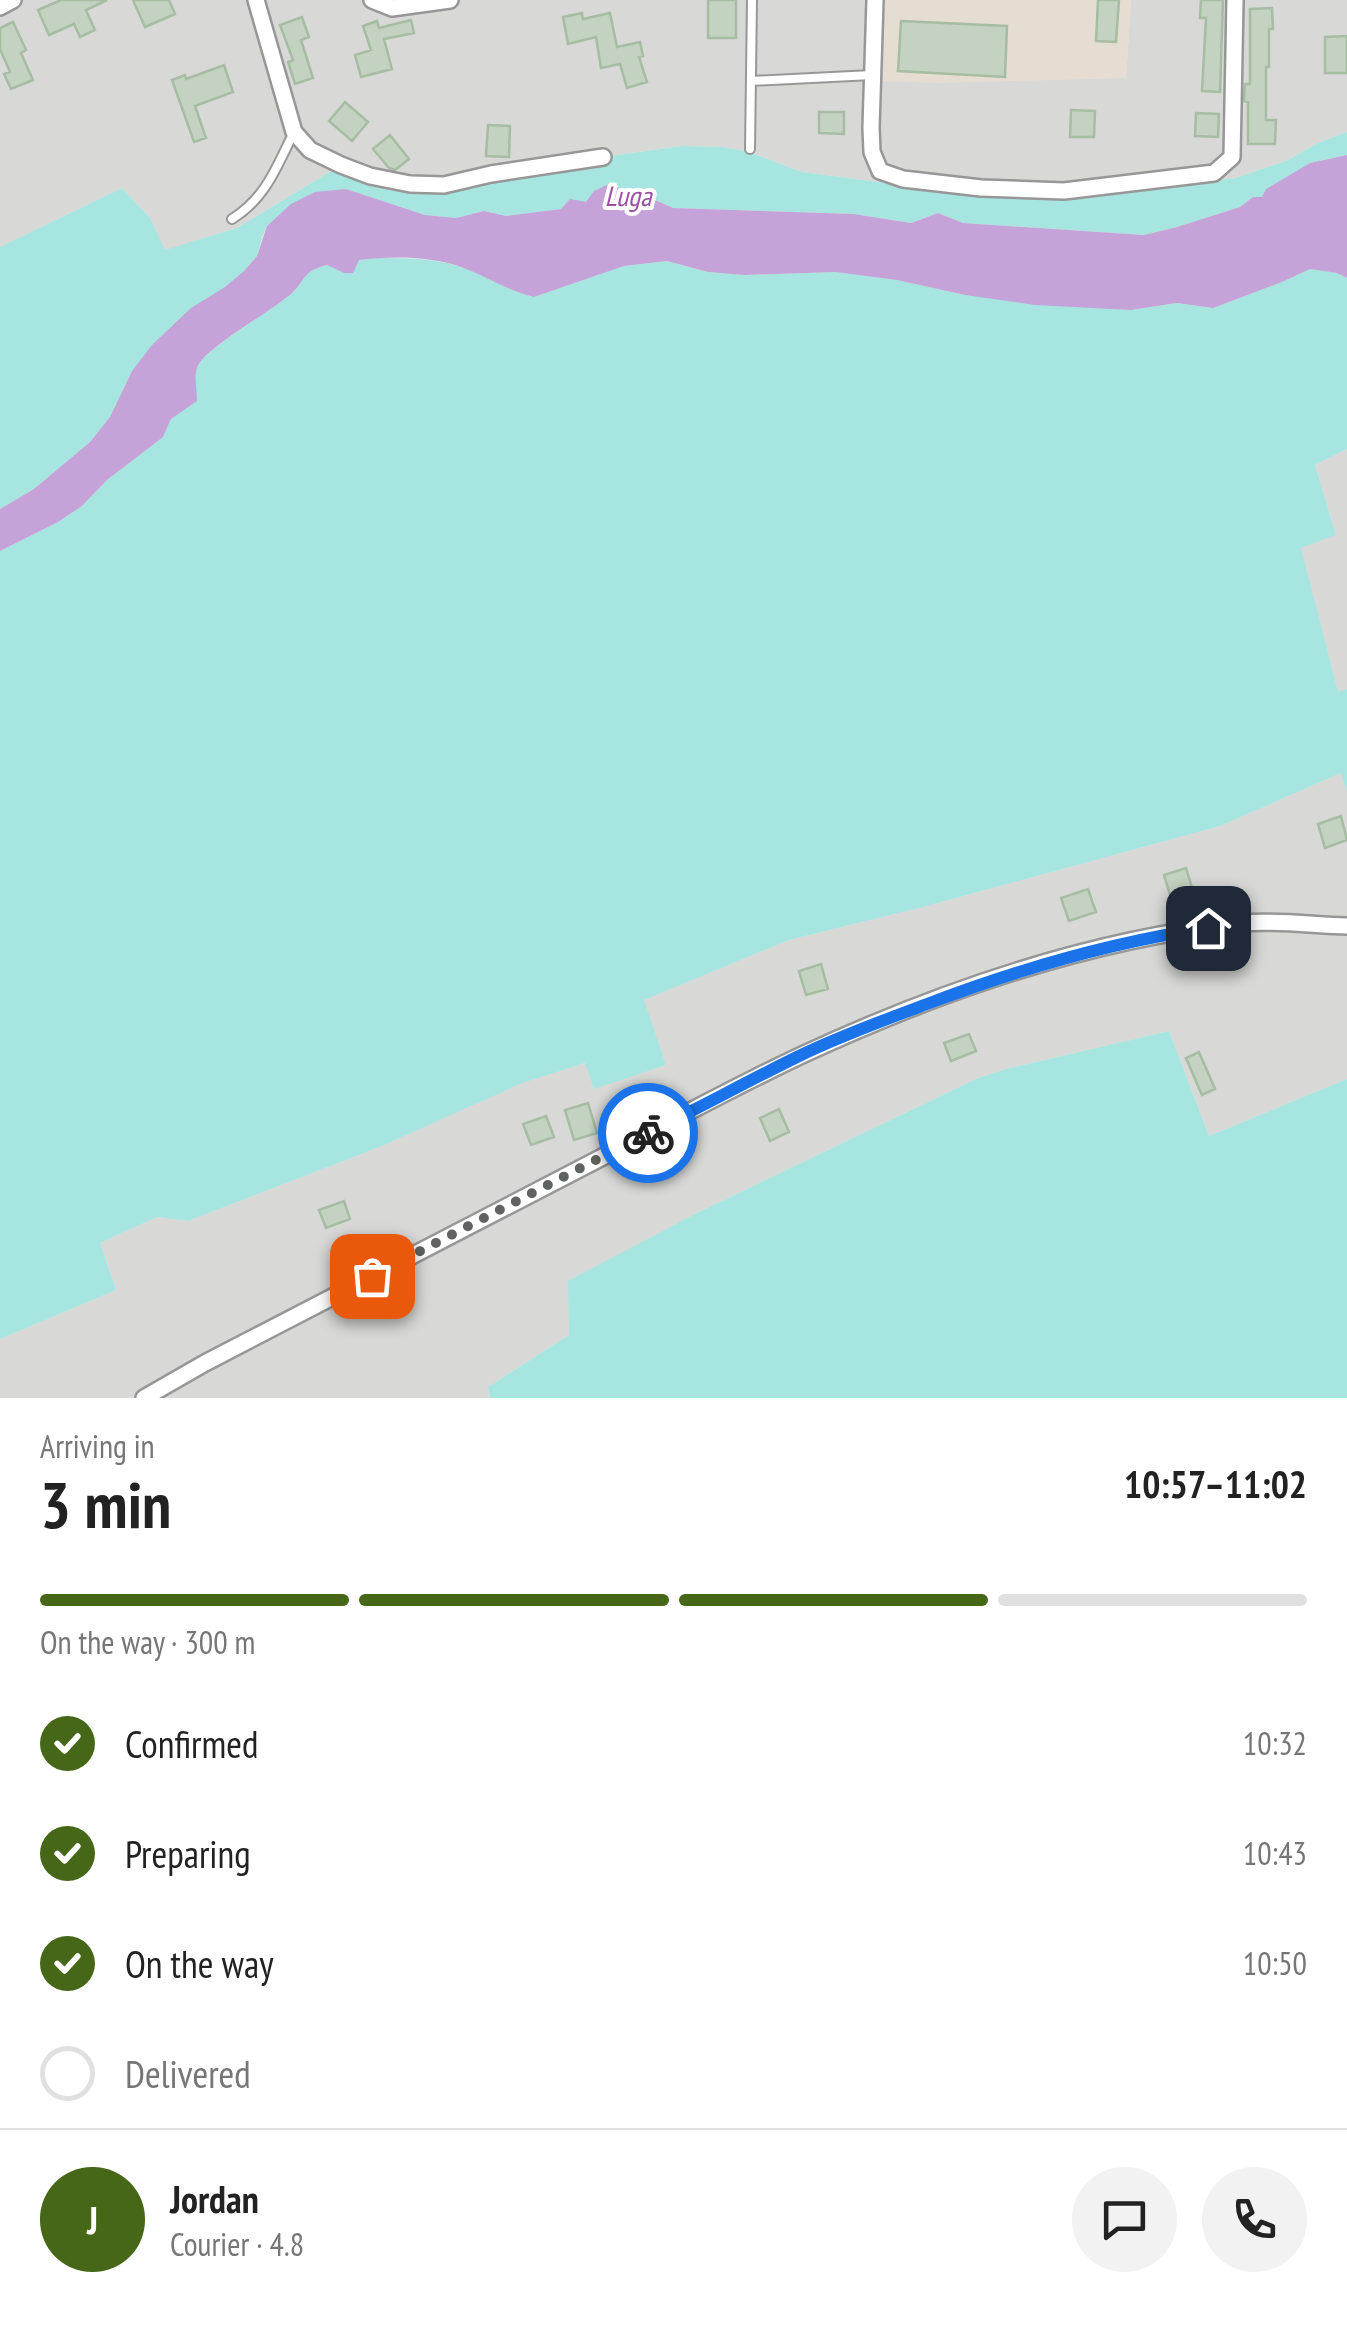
<!DOCTYPE html>
<html lang="en">
<head>
<meta charset="utf-8">
<style>
  :root { --surface:#fff; --page:#f2f2f2; --text:#222; --muted:#767676; --line:#e0e0e0; --accent:#456717 }
  body { margin:0; font-family:"PT Sans Narrow",sans-serif; background:var(--page); color:var(--text); height:100vh; display:flex; flex-direction:column; font-size:38px; white-space:nowrap }
  * { box-sizing:border-box; margin:0 }
  p { font-size:32px; color:var(--muted) }
  .icon { flex:none; width:55px; height:55px; fill:none; stroke:currentColor; stroke-width:2; stroke-linecap:round; stroke-linejoin:round }
  .map { position:relative; height:1398px; overflow:hidden }
  .side { display:flex; flex-direction:column; background:var(--surface); flex:1 }
  .side>* { flex:none }
  .pin { position:absolute; display:grid; place-items:center; width:85px; height:85px; color:#fff; margin:-42px; border-radius:20px; box-shadow:0 5px 15px #0006 }
  .courier { position:absolute; display:grid; place-items:center; width:100px; height:100px; margin:-50px; border:8px solid #1a73e8; border-radius:50%; background:#fff; color:#222; box-shadow:0 2px 12px #0007 }
  .summary em { font-style:normal; font-weight:700 }
  .summary div { display:flex; flex-direction:column-reverse }
  .summary { display:flex; align-items:center; justify-content:space-between; height:170px; padding:0 40px }
  h1 { font-size:65px; font-weight:700; line-height:75px }
  .bar { display:grid; grid-template-columns:repeat(4,1fr); gap:15px 10px; align-content:center; height:120px; padding:0 40px }
  .bar i { height:12px; border-radius:8px; background:var(--line) }
  .bar .selected { background:var(--accent) }
  .bar p { grid-column:span 4 }
  .line { display:flex; align-items:center; gap:25px; padding:0 40px; border-top:2px solid var(--line) }
  .line div { flex:1 }
  .round { display:grid; place-items:center; flex:none; width:105px; height:105px; border-radius:52px; background:var(--page) }
  ol { padding:0 40px; list-style:none }
  li { display:flex; align-items:center; gap:30px; height:110px }
  li p { margin-inline-start:auto }
  li .icon { padding:10px; border-radius:50%; background:var(--accent); color:#fff; stroke-width:4 }
  li:last-child { color:var(--muted) }
  li i { width:55px; height:55px; border:5px solid var(--line); border-radius:50% }
  .map>svg:first-child { display:block }
  .residential { fill:#d8d9d7 }
  .industrial { fill:#e5ddd2 }
  .grass { fill:#a7e5e1 }
  .water { fill:#c5a2d8 }
  .building { fill:#c3d2c1; stroke:#a7bda3; stroke-width:2.5 }
  .lines { fill:none; stroke-linecap:round; stroke-linejoin:round }
  .lane-casing { stroke:#979797; stroke-width:12 }
  .street-casing { stroke:#979797; stroke-width:20 }
  .lane { stroke:#fff; stroke-width:8 }
  .street { stroke:#fff; stroke-width:15 }
  .done { stroke:#5f6460; stroke-width:10; stroke-dasharray:0 18 }
  .route { stroke:#1a73e8; stroke-width:12 }
  .labels { text-anchor:middle; stroke-width:8; stroke-linejoin:round; paint-order:stroke }
  .water-label { font-size:28px; font-style:italic; fill:#9e4da4; stroke:#fff }
</style>
</head>
<body>
<div class="map">
<svg width="1347" height="1398" viewBox="0 0 1347 1398">
  <rect width="100%" height="100%" fill="#e0ece1"/>
  <path class="residential" d="M0,0H883L882,80L1126,78L1131,0H1347V132L1320,142L1288,160L1236,178L1073,196L1008,199L802,172L749,152L723,147L681,146L603,157L444,185L341,165L237,228L165,251L150,218L122,188L0,247Z
    M1347,449V689L1338,693L1300,547L1336,535L1315,465Z
    M1341,773L1347,792V1079L1209,1136L1169,1031L1006,1069L978,1078L695,1214L569,1335L488,1387L490,1398H0V1339L116,1290L100,1243L157,1217L188,1221L382,1146L522,1082L586,1063L594,1088L666,1065L643,1000L789,940L923,907L1220,826Z"/>
  <path class="industrial" d="M883,0H1131L1126,78L937,83L882,81Z"/>
  <path class="grass" d="M1347,132V155L1310,163L1267,189L1262,197H1253L1240,207L1177,227L1144,235L963,223L938,213L911,223L854,214L673,208L655,200L644,190L624,191L561,209L506,216L484,211L456,218L425,215L346,189L279,216L267,226L262,237L257,256L244,271L132,371L110,417L90,442L34,489L0,509V247L122,188L150,218L165,250L237,228L341,165L410,184L682,146L723,147L749,152L802,172L1008,199L1073,196L1236,178L1288,160L1320,142Z
    M377,258C404,258 432,258 458,266C484,274 507,291 534,297L624,266L667,261L708,272L744,275L835,272L897,280L965,295L1131,310L1177,303L1213,308L1282,282L1310,269L1338,273L1347,278V449L1315,465L1336,535L1301,548L1338,692L1347,689V792L1341,773L1220,826L923,907L789,940L644,1000L666,1065L594,1089L585,1063L522,1083L382,1146L188,1221L157,1217L100,1243L116,1290L0,1339V551L58,522L82,506L107,480L163,437L171,419L196,401C197,391 194,377 197,368C203,350 272,311 291,294C308,278 301,272 327,265L344,273L359,260Z
    M1169,1031L1209,1136L1347,1079V1398H490L488,1387L569,1335L568,1281L695,1214L978,1078L1006,1069Z"/>
  <path class="water" d="M1347,155V278L1337,273L1310,269L1282,282L1213,308L1177,303L1131,310L1035,305L965,295L897,280L835,272L744,275L708,272L667,261L624,266L534,297C508,291 486,276 461,267C430,256 392,256 359,260L353,273H344L327,265C301,272 308,278 291,294C272,311 203,349 197,368C194,377 197,391 197,401L171,419L163,437L107,480L82,506L58,522L0,551V509L34,489L90,442L110,417L132,371L152,345L191,308L225,287L244,271L257,256L267,226L291,204L315,192L346,189L425,215L456,218L484,211L506,216L561,209L570,199L586,202L594,191L611,183L624,191L644,190L655,200L673,208L854,214L911,223L938,213L963,223L1144,235L1177,227L1240,207L1253,197H1262L1266,189L1310,163Z"/>
  <path class="building" d="M61,0H107L86,10L95,30L80,37L74,24L49,35L38,10Z
    M133,0H169L175,14L145,27Z
    M708,0H736V38H708Z
    M1098,0H1119L1116,42L1096,41Z
    M1201,0H1223L1220,92L1202,91L1206,18H1200Z
    M1272,8L1273,29H1269V67H1266V120H1276L1275,144H1248V102L1244,101L1245,84H1250V9Z
    M582,13L583,19L610,13L617,47L640,42L643,56L639,57L647,82L627,88L620,64L601,68L596,37L568,44L563,17Z
    M302,17L309,37L301,40L313,78L295,84L288,62L293,60L280,25Z
    M411,20L414,33L384,39L392,69L361,77L355,55L371,50L363,26L377,21L379,28Z
    M901,21L1007,26L1005,77L898,71Z
    M13,22L26,50L21,53L33,80L11,89L4,74L10,72L0,49V28Z
    M1347,36V73H1325V37Z
    M224,65L233,92L195,106L206,138L194,142L172,80L185,75L186,79Z
    M345,102L368,122L352,141L329,121Z
    M1071,110L1095,111L1094,137H1070Z
    M819,112H844V134L819,133Z
    M1196,113L1219,114L1218,137L1195,136Z
    M488,125L510,126L509,157L486,156Z
    M390,135L409,159L395,170L389,168L373,149Z
    M1341,816L1347,840L1325,848L1318,824Z
    M1186,868L1193,891L1171,898L1164,875Z
    M1088,889L1096,912L1069,921L1061,898Z
    M821,964L828,989L806,995L799,971Z
    M969,1034L976,1051L951,1061L944,1043Z
    M1199,1052L1215,1089L1202,1095L1186,1058Z
    M588,1103L597,1133L574,1140L565,1110Z
    M779,1109L789,1132L770,1141L760,1118Z
    M546,1116L554,1137L531,1145L523,1124Z
    M344,1201L350,1219L326,1228L319,1210Z"/>
  <g class="lines">
    <g class="lane-casing">
      <path id="lane" d="M751,81L872,75
        M750,149L752,0
        M232,219C266,198 277,166 294,132"/>
    </g>
    <g class="street-casing">
      <path id="street" d="M256,0L294,132L310,150L341,165L370,176L410,184L444,185L491,174L603,157
        M372,0L392,8L450,0
        M875,0L871,128L872,152L880,171L903,179L981,188L1064,191L1214,173L1232,157L1235,0
        M0,7L13,0
        M144,1398L205,1363C341,1292 477,1221 614,1151C676,1119 738,1085 802,1055C940,991 1090,939 1241,923C1276,920 1313,925 1347,926"/>
    </g>
    <use href="#lane" class="lane"/>
    <use href="#street" class="street"/>
  </g>
  <g class="lines">
    <path class="done" d="M372,1276L648,1133"/>
    <path class="route" d="M648,1133C699,1108 748,1081 799,1056C840,1036 884,1020 927,1004C1019,969 1111,942 1208,928"/>
  </g>
  <g class="labels">
    <g class="water-label">
      <text x="628" y="206">Luga</text>
    </g>
  </g>
</svg>
<div class="pin" style="left:372px;top:1276px;background:#ea580c"><svg class="icon" aria-label="bag" viewBox="0 0 24 24"><path d="M5 8h14l-1 12H6zM9 8a3 3 0 0 1 6 0"/></svg></div>
<div class="pin" style="left:1208px;top:928px;background:#1f2937"><svg class="icon" aria-label="home" viewBox="0 0 24 24"><path d="M3 11l9-7 9 7M6 9v11h12V9"/></svg></div>
<div class="courier" style="left:648px;top:1133px"><svg class="icon" aria-label="bike" viewBox="0 0 24 24"><circle cx="6" cy="16" r="4"/><circle cx="18" cy="16" r="4"/><path d="M6 16l4-8h5l3 8M10 8l3 8H6M13 5h3"/></svg></div>
</div>
<section class="side">
<div class="summary"><div><h1>3 min</h1><p>Arriving in</p></div><em>10:57–11:02</em></div>
<div class="bar"><i class="selected"></i><i class="selected"></i><i class="selected"></i><i></i><p>On the way · 300 m</p></div>
<ol>
<li><svg class="icon" aria-label="check" viewBox="0 0 24 24"><path d="M5 12l5 5 9-10"/></svg>Confirmed<p>10:32</p></li>
<li><svg class="icon" aria-label="check" viewBox="0 0 24 24"><path d="M5 12l5 5 9-10"/></svg>Preparing<p>10:43</p></li>
<li><svg class="icon" aria-label="check" viewBox="0 0 24 24"><path d="M5 12l5 5 9-10"/></svg>On the way<p>10:50</p></li>
<li><i></i>Delivered</li>
</ol>
<div class="line" style="height:180px"><b class="round" style="background:var(--accent);color:#fff">J</b><div><b>Jordan</b><p>Courier · 4.8</p></div><a class="round"><svg class="icon" aria-label="chat" viewBox="0 0 24 24"><path d="M4 5h16v11H9l-5 4z"/></svg></a><a class="round"><svg class="icon" aria-label="phone" viewBox="0 0 24 24"><path d="M5 4h4l2 5-3 2q2 4 5 5l2-3 5 2v4C11 20 4 13 5 4z"/></svg></a></div>
</section>
</body>
</html>
